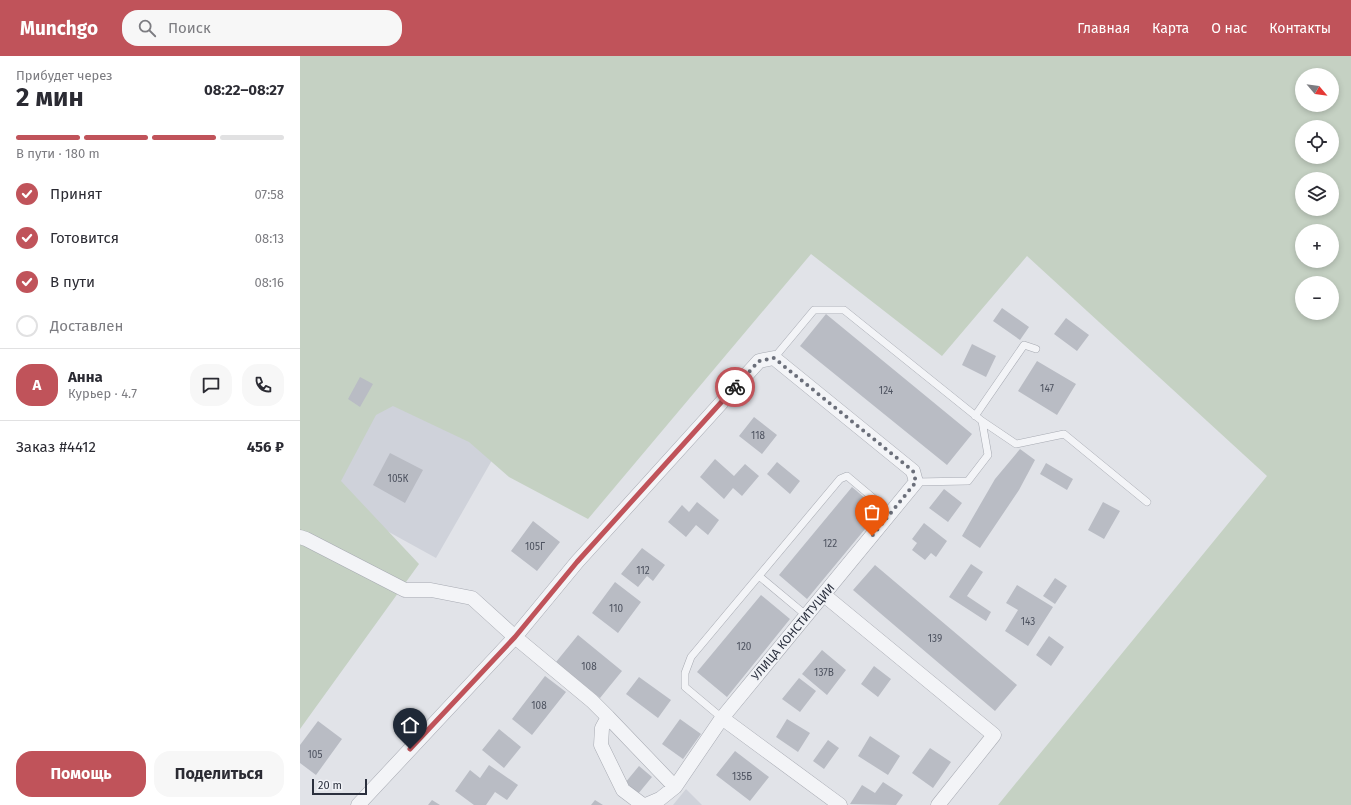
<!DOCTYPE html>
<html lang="ru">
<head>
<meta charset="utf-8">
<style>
  :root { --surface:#fff; --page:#f7f7f7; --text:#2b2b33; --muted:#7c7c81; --line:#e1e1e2; --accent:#c0535a }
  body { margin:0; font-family:"Fira Sans",sans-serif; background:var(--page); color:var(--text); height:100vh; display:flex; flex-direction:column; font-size:15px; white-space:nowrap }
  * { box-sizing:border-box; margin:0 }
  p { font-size:13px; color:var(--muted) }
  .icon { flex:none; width:22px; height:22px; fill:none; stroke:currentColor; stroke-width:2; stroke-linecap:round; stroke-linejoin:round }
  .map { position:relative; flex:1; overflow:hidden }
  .side { display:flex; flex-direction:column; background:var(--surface); width:300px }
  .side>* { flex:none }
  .needle { width:26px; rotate:119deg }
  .fabs { position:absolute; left:995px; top:12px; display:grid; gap:8px }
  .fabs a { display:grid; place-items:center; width:44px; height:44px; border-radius:50%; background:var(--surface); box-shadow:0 2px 6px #0003; font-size:20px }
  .scale { position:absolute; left:12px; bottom:10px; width:55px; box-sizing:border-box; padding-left:4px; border:2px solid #2b303e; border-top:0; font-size:11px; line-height:14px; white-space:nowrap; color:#2b303e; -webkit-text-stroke:3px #f0f2f6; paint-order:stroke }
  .pin { position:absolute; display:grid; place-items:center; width:34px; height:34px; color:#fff; margin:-41px -17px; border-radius:50% 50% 50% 0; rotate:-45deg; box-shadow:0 0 4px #0007 }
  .pin .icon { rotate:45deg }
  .courier { position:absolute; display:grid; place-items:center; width:40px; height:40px; margin:-20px; border:3px solid #c0535a; border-radius:50%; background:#fff; color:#222; box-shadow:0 1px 5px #0007 }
  .head em { font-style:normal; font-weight:700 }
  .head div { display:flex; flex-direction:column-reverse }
  .head { display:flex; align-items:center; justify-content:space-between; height:68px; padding:0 16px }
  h1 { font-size:26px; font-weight:700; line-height:30px }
  .bar { display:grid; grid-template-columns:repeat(4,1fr); gap:6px 4px; align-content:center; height:48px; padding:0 16px }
  .bar i { height:5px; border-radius:3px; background:var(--line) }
  .bar .active { background:var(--accent) }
  .bar p { grid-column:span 4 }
  .line { display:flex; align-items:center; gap:10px; padding:0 16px; border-top:1px solid var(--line) }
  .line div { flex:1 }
  .round { display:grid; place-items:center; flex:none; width:42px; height:42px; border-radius:16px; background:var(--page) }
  ol { padding:0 16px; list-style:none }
  li { display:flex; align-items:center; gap:12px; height:44px }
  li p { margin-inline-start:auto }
  li .icon { padding:4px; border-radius:50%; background:var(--accent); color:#fff; stroke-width:4 }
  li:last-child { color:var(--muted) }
  li i { width:22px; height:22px; border:2px solid var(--line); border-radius:50% }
  .primary-button { display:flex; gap:8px; margin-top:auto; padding:8px 16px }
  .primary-button a { flex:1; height:46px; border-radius:16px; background:var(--accent); color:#fff; font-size:16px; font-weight:700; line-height:46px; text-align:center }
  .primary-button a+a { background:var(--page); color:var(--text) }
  header { display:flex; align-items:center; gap:24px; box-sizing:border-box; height:56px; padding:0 20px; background:var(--accent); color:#fff }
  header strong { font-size:19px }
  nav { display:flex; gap:22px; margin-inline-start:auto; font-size:14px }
  .search { width:280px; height:36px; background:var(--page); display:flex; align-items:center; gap:10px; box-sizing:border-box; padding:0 14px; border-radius:16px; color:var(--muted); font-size:15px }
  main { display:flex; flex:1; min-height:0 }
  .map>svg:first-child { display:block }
  .built { fill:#cfd2da }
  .green { fill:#c5d1c3; fill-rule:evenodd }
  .building { fill:#b9bcc4 }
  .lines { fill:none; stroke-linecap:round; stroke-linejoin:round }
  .service-casing { stroke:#a7aab2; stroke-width:8 }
  .minor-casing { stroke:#a7aab2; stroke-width:15 }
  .service { stroke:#f3f4f7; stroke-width:7 }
  .minor { stroke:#f3f4f7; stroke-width:14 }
  .done { stroke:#6b6f7a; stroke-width:4; stroke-dasharray:0 7.2 }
  .route { stroke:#c0535a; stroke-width:5 }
  .labels { text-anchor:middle; stroke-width:3.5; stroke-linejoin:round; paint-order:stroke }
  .number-label { font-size:10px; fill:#4e5360 }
  .street-label { font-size:12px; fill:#2b303e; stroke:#f0f2f6 }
</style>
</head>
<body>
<header>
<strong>Munchgo</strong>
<div class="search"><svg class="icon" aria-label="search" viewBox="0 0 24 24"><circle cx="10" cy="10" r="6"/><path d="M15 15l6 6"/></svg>Поиск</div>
<nav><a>Главная</a><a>Карта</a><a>О нас</a><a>Контакты</a></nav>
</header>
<main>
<section class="side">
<div class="head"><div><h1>2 мин</h1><p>Прибудет через</p></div><em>08:22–08:27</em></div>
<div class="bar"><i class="active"></i><i class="active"></i><i class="active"></i><i></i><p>В пути · 180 m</p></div>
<ol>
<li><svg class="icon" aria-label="check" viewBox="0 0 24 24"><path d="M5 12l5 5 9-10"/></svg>Принят<p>07:58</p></li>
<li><svg class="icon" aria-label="check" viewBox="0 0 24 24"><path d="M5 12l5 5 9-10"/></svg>Готовится<p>08:13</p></li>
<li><svg class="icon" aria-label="check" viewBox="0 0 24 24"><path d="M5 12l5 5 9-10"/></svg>В пути<p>08:16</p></li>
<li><i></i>Доставлен</li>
</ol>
<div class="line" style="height:72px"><b class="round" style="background:var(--accent);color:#fff">А</b><div><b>Анна</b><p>Курьер · 4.7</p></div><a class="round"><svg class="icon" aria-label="chat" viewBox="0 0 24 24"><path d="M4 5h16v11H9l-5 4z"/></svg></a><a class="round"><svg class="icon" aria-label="phone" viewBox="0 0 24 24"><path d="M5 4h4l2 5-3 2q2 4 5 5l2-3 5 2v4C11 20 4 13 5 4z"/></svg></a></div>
<div class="line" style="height:52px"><div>Заказ #4412</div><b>456 ₽</b></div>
<div class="primary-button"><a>Помощь</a><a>Поделиться</a></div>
</section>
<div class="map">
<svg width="1051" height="749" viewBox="0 0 1051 749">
  <rect width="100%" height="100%" fill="#e1e3e8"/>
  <path class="built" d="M62,306L203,385L136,502L0,427Z
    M386,733L402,749H373Z"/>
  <path class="green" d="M0,0H1051V749H698L967,420L727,200L642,300L511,198L288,463L209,421L169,386L93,350L76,359L41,425L119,508L0,673ZM1002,19H1032V49H1002ZM1002,71H1032V101H1002ZM1002,123H1032V153H1002ZM1002,175H1032V205H1002ZM1002,227H1032V257H1002Z"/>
  <path class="building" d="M702,252L729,271L720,284L693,265Z
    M526,258L672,378L647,409L500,290Z
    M766,262L789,279L777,295L754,278Z
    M672,288L696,300L686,321L662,309Z
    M737,305L776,328L757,359L718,335Z
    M60,321L73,328L60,351L48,343Z
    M454,361L477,379L462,398L439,380Z
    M720,393L735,404L719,434L680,492L662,480L695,423Z
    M90,397L123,414L105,447L73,429Z
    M415,403L434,420L445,408L459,420L442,440L433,432L424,443L400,421Z
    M477,406L500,425L490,438L467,418Z
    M746,407L773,423L767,434L740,418Z
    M552,431L580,455L507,543L479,519Z
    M644,433L662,447L648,466L629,452Z
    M397,446L419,464L408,479L396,469L386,481L368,466L382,449L389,456Z
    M803,446L820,455L804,483L788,474Z
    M233,465L260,486L237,515L211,495Z
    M624,467L647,485L636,501L631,497L625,504L612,494L617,487L612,483Z
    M342,492L365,509L353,525L347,520L338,531L321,518Z
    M671,508L683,516L667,540L691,556L686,565L649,541Z
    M575,509L717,629L695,655L553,534Z
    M755,522L767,530L755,548L743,540Z
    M315,526L341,546L318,577L292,557Z
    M717,529L753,551L728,590L705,575L718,554L706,547Z
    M461,539L490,563L427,641L397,616Z
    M278,579L322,615L300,642L256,606Z
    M749,580L764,591L751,610L736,599Z
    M522,594L546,614L527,639L502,618Z
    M574,610L591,623L578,641L561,628Z
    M245,620L266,636L232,679L212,663Z
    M339,621L371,644L358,662L326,638Z
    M499,622L516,635L500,656L482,643Z
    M380,663L401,678L383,703L362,688Z
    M487,663L510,677L498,696L476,681Z
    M18,665L42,683L16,719L0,707V689Z
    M199,673L221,691L204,712L182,694Z
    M570,680L600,700L588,719L558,700Z
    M528,684L539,692L524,713L513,705Z
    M630,692L651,706L633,732L612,717Z
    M435,695L469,721L450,745L416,719Z
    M189,709L218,729L207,744L195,736L186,749H174L155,735L170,714L180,722Z
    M339,710L352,721L338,738L325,727Z
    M583,726L603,739L596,749L550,748L562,729L575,737Z
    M132,744L140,749H128Z
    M295,744L303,749H291Z"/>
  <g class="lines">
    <g class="service-casing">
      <path id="service" d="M474,302L514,254H544L682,365L688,399L668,425L616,426
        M675,360L724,289L736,293
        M682,365L716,388L764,378L847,446
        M459,520L507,560
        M422,662L385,631V617L391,601L540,423L547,420L591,457"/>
    </g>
    <g class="minor-casing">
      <path id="minor" d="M0,481L6,483L105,534H131L172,542L215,581L292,645L308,661L302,672L301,689L323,734L343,749
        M524,539L694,679L638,749
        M308,661L375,731
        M422,662L540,749
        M58,749L215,581L277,506L459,305L474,302L613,415L616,426L422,662L375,731L360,743L346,749"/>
    </g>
    <use href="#service" class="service"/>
    <use href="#minor" class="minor"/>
  </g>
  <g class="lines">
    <path class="done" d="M435,331L459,305L474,302L613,415L616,426L572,480"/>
    <path class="route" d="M110,693L215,581L277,506L435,331"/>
  </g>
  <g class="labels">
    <g class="number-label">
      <text x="747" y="336">147</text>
      <text x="586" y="338">124</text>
      <text x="458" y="383">118</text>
      <text x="98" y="426">105К</text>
      <text x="530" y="491">122</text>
      <text x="235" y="494">105Г</text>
      <text x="343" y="518">112</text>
      <text x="316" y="556">110</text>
      <text x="728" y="569">143</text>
      <text x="635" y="586">139</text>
      <text x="444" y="594">120</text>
      <text x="289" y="614">108</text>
      <text x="524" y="620">137В</text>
      <text x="239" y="653">108</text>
      <text x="15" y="702">105</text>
      <text x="442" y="724">135Б</text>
    </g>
    <g class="street-label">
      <text transform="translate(493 576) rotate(-50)" y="4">УЛИЦА КОНСТИТУЦИИ</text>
    </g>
  </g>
</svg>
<div class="fabs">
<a><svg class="needle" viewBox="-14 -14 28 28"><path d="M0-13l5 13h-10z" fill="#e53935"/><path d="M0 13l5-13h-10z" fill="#7c7c81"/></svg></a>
<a><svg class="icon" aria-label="locate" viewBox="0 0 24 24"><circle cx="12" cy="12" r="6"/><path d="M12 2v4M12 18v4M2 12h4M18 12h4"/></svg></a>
<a><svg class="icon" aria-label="layers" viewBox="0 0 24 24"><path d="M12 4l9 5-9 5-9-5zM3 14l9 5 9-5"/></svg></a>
<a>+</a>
<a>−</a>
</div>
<div class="scale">20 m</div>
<div class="pin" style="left:572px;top:480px;background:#ea580c"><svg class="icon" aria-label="bag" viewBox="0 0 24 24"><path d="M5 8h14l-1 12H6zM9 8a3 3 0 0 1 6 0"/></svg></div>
<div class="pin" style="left:110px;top:693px;background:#1f2937"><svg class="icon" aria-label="home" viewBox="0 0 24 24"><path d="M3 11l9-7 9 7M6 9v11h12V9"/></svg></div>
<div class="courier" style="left:435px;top:331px"><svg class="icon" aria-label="bike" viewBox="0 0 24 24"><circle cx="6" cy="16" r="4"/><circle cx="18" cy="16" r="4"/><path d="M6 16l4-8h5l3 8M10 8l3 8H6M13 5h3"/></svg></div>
</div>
</main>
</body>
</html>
